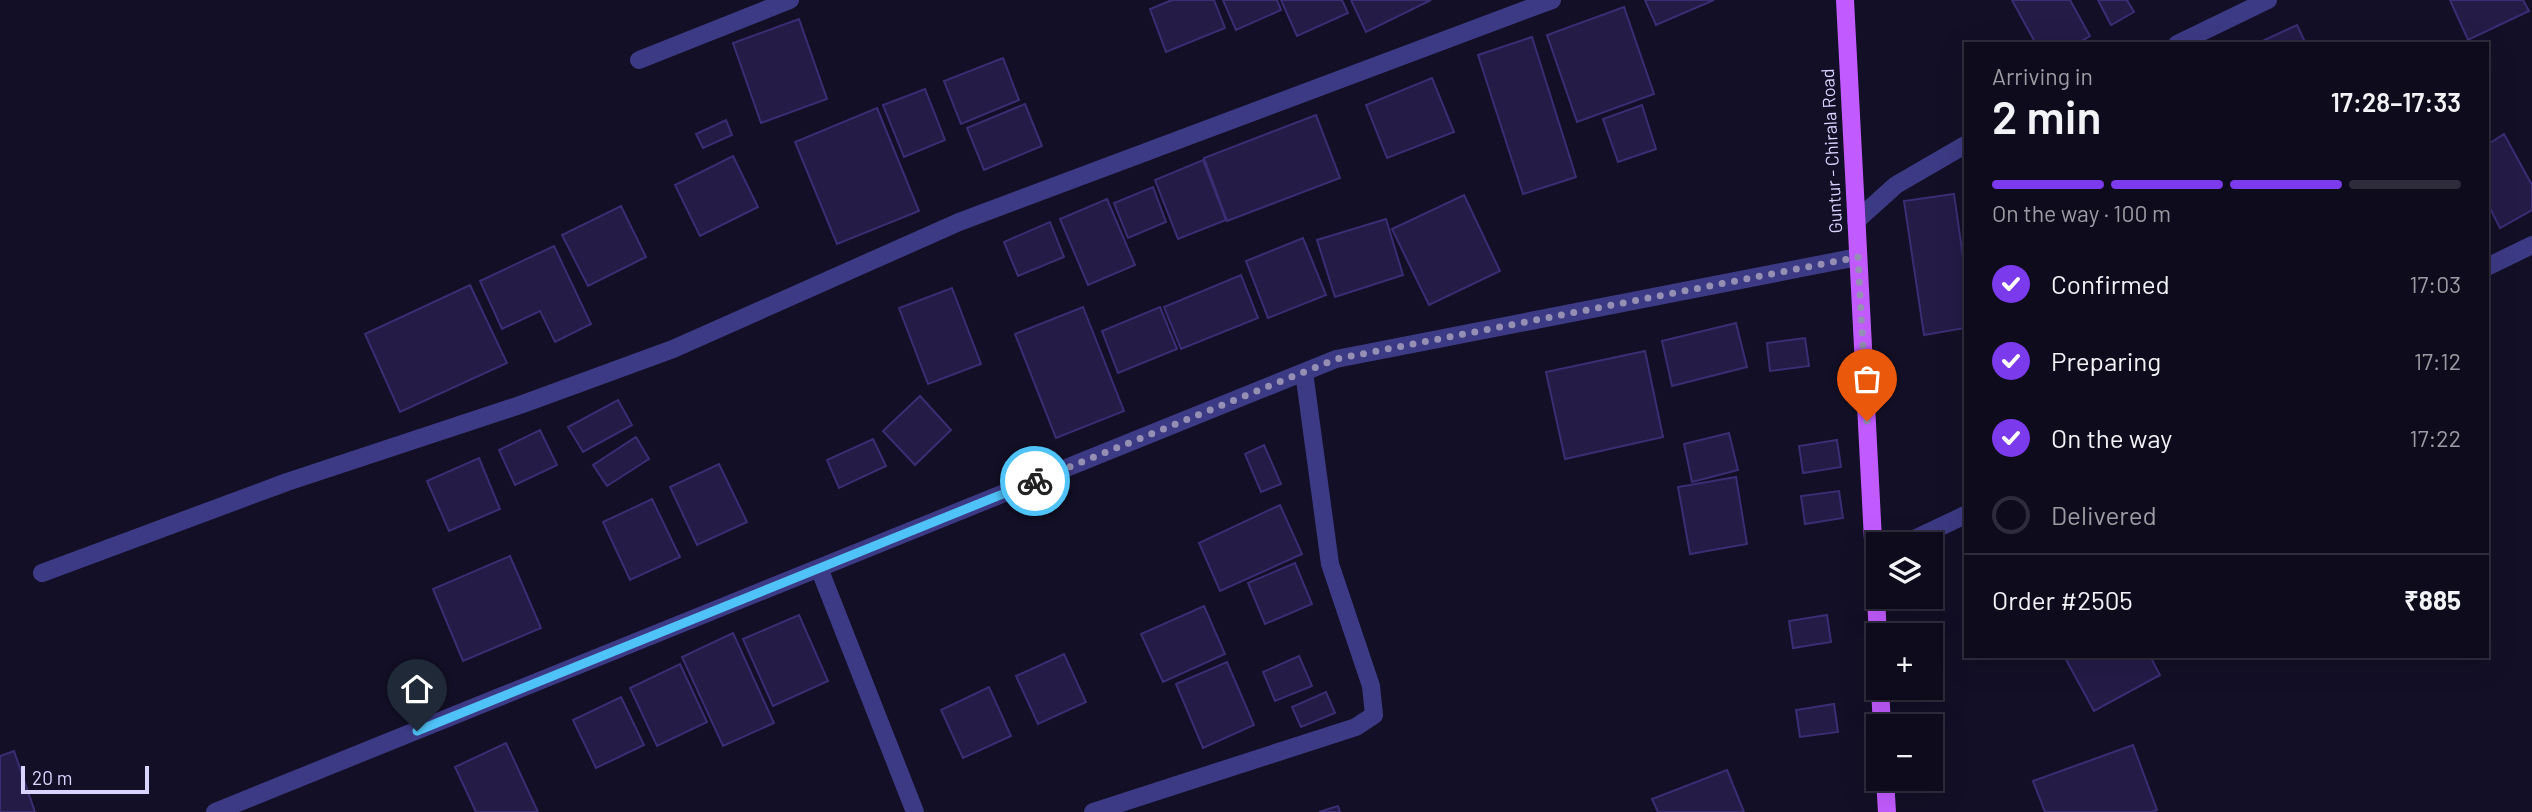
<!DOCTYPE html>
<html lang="en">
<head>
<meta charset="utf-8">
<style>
  :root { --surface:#0e0b1c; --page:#171425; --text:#f1f3f6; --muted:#9b9ba3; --line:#2e2b3b; --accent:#7c3aed }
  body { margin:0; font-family:Barlow,sans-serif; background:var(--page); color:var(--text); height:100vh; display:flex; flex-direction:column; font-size:26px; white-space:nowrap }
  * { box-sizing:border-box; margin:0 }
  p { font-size:23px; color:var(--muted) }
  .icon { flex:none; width:38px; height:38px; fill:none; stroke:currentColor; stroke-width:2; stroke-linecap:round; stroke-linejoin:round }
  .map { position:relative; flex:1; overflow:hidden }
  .details { position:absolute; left:1964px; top:42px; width:525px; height:616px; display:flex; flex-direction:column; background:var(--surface); border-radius:0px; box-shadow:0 7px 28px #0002,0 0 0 2px var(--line) }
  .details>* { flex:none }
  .fabs { position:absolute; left:1866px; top:532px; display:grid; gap:14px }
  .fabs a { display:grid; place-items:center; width:77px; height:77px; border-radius:0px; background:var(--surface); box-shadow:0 7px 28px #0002,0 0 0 2px var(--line); font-size:35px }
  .scale { position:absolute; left:21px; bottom:18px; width:128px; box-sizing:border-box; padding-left:7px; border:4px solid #d9d4ff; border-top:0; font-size:19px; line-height:24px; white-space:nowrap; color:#d9d4ff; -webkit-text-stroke:5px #130f26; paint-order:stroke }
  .pin { position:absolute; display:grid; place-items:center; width:60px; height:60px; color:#fff; margin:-72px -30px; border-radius:50% 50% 50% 0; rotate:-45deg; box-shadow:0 0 7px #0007 }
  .pin .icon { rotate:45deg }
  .courier { position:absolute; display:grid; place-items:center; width:70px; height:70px; margin:-35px; border:5px solid #4fc3f7; border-radius:50%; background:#fff; color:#222; box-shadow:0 2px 9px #0007 }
  .summary em { font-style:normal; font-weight:600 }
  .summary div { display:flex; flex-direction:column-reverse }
  .summary { display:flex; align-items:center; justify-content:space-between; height:119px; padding:0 28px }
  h1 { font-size:46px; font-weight:600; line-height:52px }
  .bar { display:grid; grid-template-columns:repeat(4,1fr); gap:10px 7px; align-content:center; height:84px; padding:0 28px }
  .bar i { height:9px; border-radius:5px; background:var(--line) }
  .bar .selected { background:var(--accent) }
  .bar p { grid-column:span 4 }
  .line { display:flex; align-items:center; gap:18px; padding:0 28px; border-top:2px solid var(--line) }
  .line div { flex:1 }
  ol { padding:0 28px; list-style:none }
  li { display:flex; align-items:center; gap:21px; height:77px }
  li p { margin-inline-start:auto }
  li .icon { padding:7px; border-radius:50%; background:var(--accent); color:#fff; stroke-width:4 }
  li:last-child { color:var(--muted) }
  li i { width:38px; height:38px; border:4px solid var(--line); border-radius:50% }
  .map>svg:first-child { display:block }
  .building { fill:#241b47; stroke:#3b2d73; stroke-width:2 }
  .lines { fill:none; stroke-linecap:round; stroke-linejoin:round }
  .minor { stroke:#3d3a85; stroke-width:18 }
  .primary { stroke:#c25bff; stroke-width:18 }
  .done { stroke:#948fb3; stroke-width:7; stroke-dasharray:0 12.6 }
  .route { stroke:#4fc3f7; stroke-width:9 }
  .labels { text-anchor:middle; stroke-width:5; stroke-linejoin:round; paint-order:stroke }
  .street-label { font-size:18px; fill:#d9d4ff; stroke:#130f26 }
</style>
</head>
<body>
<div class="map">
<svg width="2532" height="812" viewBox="0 0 2532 812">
  <rect width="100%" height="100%" fill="#130f26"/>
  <path class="building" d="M1172,0H1214L1225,28L1166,52L1150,9Z
    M1223,0H1277L1281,10L1236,30Z
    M1281,0H1342L1348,13L1297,36Z
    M1351,0H1431L1366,32Z
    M1645,0H1714L1656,25Z
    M2012,0H2070L2090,36L2076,44H2036Z
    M2098,0H2127L2134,12L2111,25Z
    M2450,0H2523L2529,11L2468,40Z
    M1624,7L1654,94L1577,122L1547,35Z
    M799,19L827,99L761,123L733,43Z
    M2297,25L2306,44H2256Z
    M1532,37L1576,177L1523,194L1478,55Z
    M1003,58L1019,100L961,124L944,81Z
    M1432,78L1454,132L1387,158L1366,105Z
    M925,89L945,140L904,157L883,105Z
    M1025,104L1042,146L984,170L967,128Z
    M1642,105L1656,149L1618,162L1603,119Z
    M877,108L919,211L837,244L795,142Z
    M1316,115L1340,178L1227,221L1204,158Z
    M726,120L732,135L703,148L696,134Z
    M2504,134L2532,185V210L2500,228L2487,202V145Z
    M733,156L758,207L700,236L675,185Z
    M1203,160L1226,220L1178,239L1155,180Z
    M1153,187L1166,222L1128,238L1114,203Z
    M1954,194L1965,271V328L1924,335L1904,201Z
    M1464,195L1500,271L1429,305L1392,229Z
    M1107,199L1135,265L1088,285L1060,219Z
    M621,206L646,257L588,286L562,235Z
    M1386,219L1403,275L1335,297L1317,240Z
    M1050,222L1064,257L1018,276L1004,242Z
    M1303,238L1326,295L1268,318L1246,261Z
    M554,246L591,324L555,342L540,311L502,329L480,281Z
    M1241,275L1258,318L1181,349L1164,307Z
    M470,285L507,363L400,412L365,334Z
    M952,288L981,364L928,384L899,308Z
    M1083,307L1124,411L1056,438L1015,334Z
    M1160,307L1177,349L1118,373L1102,331Z
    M1736,323L1747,367L1672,386L1662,341Z
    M1805,338L1809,366L1770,371L1767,343Z
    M1645,351L1663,437L1565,459L1546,372Z
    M920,396L951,430L915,465L883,431Z
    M618,400L632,425L583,452L568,427Z
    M540,430L557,465L515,485L499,450Z
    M1729,433L1738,470L1692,482L1684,444Z
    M636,437L649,459L607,486L593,465Z
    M873,439L886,466L839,488L827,460Z
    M1837,440L1841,467L1803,473L1799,446Z
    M1264,445L1281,484L1261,492L1245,454Z
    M479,458L500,509L449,531L427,481Z
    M719,464L747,522L697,545L670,487Z
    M1736,477L1747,544L1690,554L1678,487Z
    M1839,491L1843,518L1805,524L1801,496Z
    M652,499L680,557L630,580L603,522Z
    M1280,505L1302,554L1220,591L1199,543Z
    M510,556L541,628L463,661L433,589Z
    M1295,563L1312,604L1265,624L1248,583Z
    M1204,606L1225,654L1163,682L1141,634Z
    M799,615L828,681L773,706L743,639Z
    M1827,615L1831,642L1793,648L1789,621Z
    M733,633L774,723L723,746L682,657Z
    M1064,654L1086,702L1038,724L1016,676Z
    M1299,656L1312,686L1275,701L1263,672Z
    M2064,656H2150L2160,675L2094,711Z
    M1227,662L1254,725L1203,748L1176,684Z
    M680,664L707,722L657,746L630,688Z
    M989,687L1011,736L963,758L941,710Z
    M1326,692L1335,713L1301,727L1292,707Z
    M621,697L644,745L596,768L573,720Z
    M1834,704L1838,732L1800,737L1796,710Z
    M506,743L538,812H476L455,767Z
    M2133,745L2157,810L2151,812H2045L2033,781Z
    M14,751L35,812H0V756Z
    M1727,770L1744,812H1658L1652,799Z
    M1338,806L1340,812H1319Z"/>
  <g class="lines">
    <path class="minor" d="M2177,44L2268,0
      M639,60L790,0
      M1856,221L1896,185L1965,145
      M2487,267L2532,245
      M1904,544L1965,515
      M819,568L915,812
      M42,573L287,482L520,405L673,349L959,222L1552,0
      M215,812L1336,359L1858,257
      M1093,812L1356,727L1374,715L1371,686L1330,564L1304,372"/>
    <path class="primary" d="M1845,0L1878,636
      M1880,688L1882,726
      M1885,779L1887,812"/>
  </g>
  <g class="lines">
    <path class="done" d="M1035,481L1336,359L1858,257L1867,421"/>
    <path class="route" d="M417,731L1035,481"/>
  </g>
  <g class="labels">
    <g class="street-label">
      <text transform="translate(1832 151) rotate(-93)" y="6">Guntur - Chirala Road</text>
    </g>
  </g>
</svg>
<div class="fabs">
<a><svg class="icon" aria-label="layers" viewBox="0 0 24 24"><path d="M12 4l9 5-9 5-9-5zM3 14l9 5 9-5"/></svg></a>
<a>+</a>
<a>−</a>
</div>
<div class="scale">20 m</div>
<div class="pin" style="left:1867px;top:421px;background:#ea580c"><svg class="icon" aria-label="bag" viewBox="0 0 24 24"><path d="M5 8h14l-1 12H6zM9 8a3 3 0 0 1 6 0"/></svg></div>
<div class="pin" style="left:417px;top:731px;background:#1f2937"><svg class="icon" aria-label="home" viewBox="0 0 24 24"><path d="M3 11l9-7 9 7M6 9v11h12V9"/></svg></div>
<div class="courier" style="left:1035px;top:481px"><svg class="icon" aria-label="bike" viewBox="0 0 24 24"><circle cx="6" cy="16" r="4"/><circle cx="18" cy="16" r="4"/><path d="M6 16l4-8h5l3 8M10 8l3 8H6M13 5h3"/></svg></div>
<section class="details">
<div class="summary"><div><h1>2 min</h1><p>Arriving in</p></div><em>17:28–17:33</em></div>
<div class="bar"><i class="selected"></i><i class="selected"></i><i class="selected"></i><i></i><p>On the way · 100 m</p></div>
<ol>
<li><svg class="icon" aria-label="check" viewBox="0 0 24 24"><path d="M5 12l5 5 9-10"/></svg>Confirmed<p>17:03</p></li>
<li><svg class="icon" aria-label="check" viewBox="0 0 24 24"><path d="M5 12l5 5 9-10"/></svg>Preparing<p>17:12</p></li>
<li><svg class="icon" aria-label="check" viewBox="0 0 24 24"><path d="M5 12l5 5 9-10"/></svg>On the way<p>17:22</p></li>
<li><i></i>Delivered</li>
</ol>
<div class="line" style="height:91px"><div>Order #2505</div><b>₹885</b></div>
</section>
</div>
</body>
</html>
